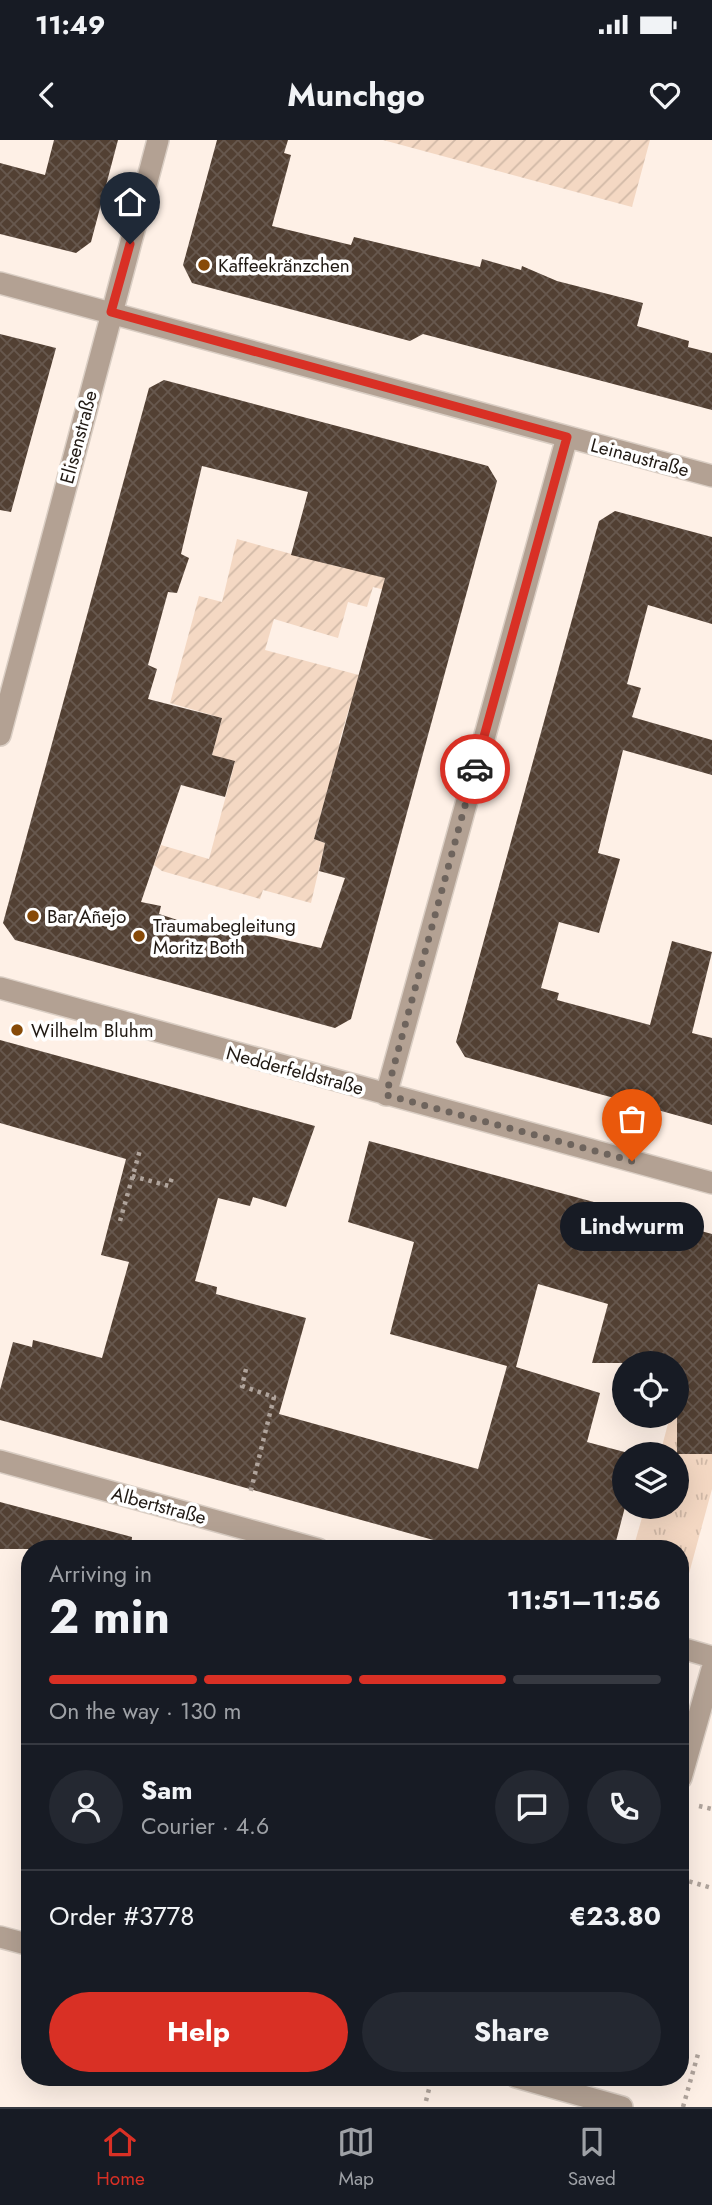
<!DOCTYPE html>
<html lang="en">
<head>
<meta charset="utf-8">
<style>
  :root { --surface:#171b24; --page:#242831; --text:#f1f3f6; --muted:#9ea1a6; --line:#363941; --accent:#d93025 }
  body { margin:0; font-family:Jost,sans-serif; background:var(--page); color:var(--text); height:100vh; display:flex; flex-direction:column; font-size:26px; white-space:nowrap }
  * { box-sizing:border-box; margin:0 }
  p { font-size:23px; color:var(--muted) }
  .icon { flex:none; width:38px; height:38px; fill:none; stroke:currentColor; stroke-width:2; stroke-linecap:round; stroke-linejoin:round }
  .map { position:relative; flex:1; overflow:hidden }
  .drawer { position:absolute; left:21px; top:1400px; width:668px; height:546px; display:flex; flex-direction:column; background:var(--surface); border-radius:28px; box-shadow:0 7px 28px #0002 }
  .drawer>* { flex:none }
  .buttons { position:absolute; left:612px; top:1211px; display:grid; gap:14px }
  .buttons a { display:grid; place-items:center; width:77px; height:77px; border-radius:50%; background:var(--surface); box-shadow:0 7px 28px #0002; font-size:35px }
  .pin { position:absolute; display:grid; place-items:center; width:60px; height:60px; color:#fff; margin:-72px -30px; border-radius:50% 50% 50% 0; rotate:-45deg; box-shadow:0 0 7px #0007 }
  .pin .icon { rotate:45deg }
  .courier { position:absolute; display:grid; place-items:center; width:70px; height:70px; margin:-35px; border:5px solid #d93025; border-radius:50%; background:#fff; color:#222; box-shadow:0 2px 9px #0007 }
  .bubble { position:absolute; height:49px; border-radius:24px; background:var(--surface); box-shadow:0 7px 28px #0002; font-size:23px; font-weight:700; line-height:49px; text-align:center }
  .summary em { font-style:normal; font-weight:700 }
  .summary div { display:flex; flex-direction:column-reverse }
  .summary { display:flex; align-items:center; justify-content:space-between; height:119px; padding:0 28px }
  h1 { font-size:46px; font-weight:700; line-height:52px }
  .bar { display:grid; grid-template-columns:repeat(4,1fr); gap:10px 7px; align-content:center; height:84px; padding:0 28px }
  .bar i { height:9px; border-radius:5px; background:var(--line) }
  .bar .current { background:var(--accent) }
  .bar p { grid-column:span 4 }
  .line { display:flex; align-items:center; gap:18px; padding:0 28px; border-top:2px solid var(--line) }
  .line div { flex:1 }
  .round { display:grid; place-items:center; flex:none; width:74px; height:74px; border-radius:37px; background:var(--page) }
  .action { display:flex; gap:14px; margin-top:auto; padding:14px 28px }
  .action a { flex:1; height:80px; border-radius:42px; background:var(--accent); color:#fff; font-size:28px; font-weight:700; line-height:80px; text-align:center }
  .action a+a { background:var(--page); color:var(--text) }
  .status { display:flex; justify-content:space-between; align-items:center; height:49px; padding:0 35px; background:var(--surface); direction:ltr }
  .status svg { height:19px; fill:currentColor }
  header { display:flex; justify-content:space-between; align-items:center; height:91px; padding:0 28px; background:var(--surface); font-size:32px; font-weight:700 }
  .dock { display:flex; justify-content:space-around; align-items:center; height:98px; border-top:2px solid var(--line); background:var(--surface); font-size:19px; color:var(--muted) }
  .dock a { display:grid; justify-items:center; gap:4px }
  .dock .current { color:var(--accent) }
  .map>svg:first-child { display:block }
  .grass { fill:url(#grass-tufts) }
  .garden { fill:url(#garden-furrows) }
  .building { fill:url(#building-cross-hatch); fill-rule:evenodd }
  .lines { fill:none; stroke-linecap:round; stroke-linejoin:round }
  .street-casing { stroke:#dacec4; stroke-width:24 }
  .path { stroke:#b0a49c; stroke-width:4.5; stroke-dasharray:3.5 5; stroke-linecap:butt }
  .street { stroke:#b3a193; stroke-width:21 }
  .done { stroke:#6e645d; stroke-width:7; stroke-dasharray:0 12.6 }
  .route { stroke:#d93025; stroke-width:9 }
  .poi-dot { fill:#874a08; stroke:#fff; stroke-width:2.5 }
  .labels { text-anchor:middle; stroke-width:7; stroke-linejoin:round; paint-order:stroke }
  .poi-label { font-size:19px; fill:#201913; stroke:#fff; text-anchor:start }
  .street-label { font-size:19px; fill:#201913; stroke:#fff }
</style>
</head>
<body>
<div class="status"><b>11:49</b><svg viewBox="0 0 49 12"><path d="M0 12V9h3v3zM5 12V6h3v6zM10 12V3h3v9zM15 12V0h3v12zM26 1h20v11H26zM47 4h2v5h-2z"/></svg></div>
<header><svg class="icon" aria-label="back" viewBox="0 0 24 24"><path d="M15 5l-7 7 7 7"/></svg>Munchgo<svg class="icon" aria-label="heart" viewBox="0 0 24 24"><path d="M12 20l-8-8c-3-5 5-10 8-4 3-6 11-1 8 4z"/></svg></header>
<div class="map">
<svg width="712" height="1967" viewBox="0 0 712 1967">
  <defs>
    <pattern id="grass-tufts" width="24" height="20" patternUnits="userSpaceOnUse" patternTransform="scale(1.75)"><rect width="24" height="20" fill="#f4d8c3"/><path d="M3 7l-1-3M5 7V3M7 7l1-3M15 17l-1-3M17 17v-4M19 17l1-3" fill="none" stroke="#d1b9a7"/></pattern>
    <pattern id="garden-furrows" width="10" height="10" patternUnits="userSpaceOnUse" patternTransform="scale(1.75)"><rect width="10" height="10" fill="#f4d8c3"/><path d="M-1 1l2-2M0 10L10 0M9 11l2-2" fill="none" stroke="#d1b9a7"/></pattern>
    <pattern id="building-cross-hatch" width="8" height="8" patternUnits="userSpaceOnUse" patternTransform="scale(1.75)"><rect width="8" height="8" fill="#524033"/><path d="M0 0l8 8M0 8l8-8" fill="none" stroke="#67584e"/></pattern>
  </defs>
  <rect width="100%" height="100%" fill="#fef0e6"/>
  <path class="grass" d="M670,1276L712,1283V1349L681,1463V1409H633L645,1367H677V1314H660Z"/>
  <path class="garden" d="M383,0H650L632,67Z
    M237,399L339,427L413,412L385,450L373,447L367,467L348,462L338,498L274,479L265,510L370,538L363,568L350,565L339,603L352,606L324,662L314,699L325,703L311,763L263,750L260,759L162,731L154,725L161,705L209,719L235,622L212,615L222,578L170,563L199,456L222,462Z"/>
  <path class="building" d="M54,0H118L91,102L76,113L0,94V23L45,35Z
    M217,0H288L284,13L291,15L272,86L351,105L354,97L480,127L482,119L521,130L522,126L557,141L643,163L637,186L689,201L688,207L712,213V270L423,194L410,201L192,143L183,125Z
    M0,194L56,208L11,372L0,370Z
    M164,240L488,326L497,341L351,879L335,888L15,800L3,783L149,248ZM202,326L308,352L291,415L385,438L314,699L325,703L319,731L345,738L321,808L223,786L220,791L190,784L159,774L161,766L141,762L181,645L225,657L235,621L212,615L222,578L148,559L157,529L148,525L168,452L177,453L189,418L181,414Z
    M615,371L712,397V484L648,465L627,544L641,548L632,577L712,600V635L623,610L598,713L620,719L599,793L559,782L541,848L559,853L557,860L650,885L672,801L712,812L692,893L712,898V985L465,917L456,902L599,381Z
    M0,900L315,986L286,1067L253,1057L250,1066L218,1058L195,1141L217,1147L216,1154L306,1178L279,1274L387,1304L478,1329L507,1226L390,1194L414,1102L348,1082L369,1001L712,1094V1314H677V1223H592L608,1164L538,1144L516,1227L600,1253L587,1302L632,1314H625V1367L614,1409H466L0,1280V1250L13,1202L32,1207L33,1200L102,1218L129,1122L101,1115L126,1019L0,983Z
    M0,1362L132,1397L131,1409H0Z"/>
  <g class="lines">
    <g class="street-casing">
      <path id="street" d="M0,143L712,336
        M0,595L158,0
        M0,848L712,1043
        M386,955L567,297
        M0,1321L318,1409
        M681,1508L712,1517
        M681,1638L712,1529
        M0,1797L30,1805
        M516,1937L622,1967"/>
    </g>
    <path class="path" d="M132,1036L169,1046L173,1035
      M120,1081L140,1010
      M246,1229L242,1246L274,1257L250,1354
      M699,1666L712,1669
      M681,1739L712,1748
      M426,1961L432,1937
      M683,1967L698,1914L702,1915"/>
    <use href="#street" class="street"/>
  </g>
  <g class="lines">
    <path class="done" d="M475,629L386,955L632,1021"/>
    <path class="route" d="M130,104L111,172L567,297L475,629"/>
  </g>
  <g class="poi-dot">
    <circle cx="204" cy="125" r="7"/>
    <circle cx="33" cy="776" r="7"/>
    <circle cx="139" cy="796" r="7"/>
    <circle cx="17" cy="890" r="7"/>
  </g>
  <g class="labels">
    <g class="poi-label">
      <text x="218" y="132">Kaffeekränzchen</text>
      <text x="47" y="783">Bar Añejo</text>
      <text x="153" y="792">Traumabegleitung<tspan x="153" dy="22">Moritz Both</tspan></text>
      <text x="31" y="897">Wilhelm Bluhm</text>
    </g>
    <g class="street-label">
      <text transform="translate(78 297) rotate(-75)" y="7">Elisenstraße</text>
      <text transform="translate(640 317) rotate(15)" y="7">Leinaustraße</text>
      <text transform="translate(295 930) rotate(15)" y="7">Nedderfeldstraße</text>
      <text transform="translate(159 1365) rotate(15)" y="7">Albertstraße</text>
    </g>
  </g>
</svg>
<div class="buttons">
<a><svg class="icon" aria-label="locate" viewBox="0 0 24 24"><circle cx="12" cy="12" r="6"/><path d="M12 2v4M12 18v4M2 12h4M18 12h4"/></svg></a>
<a><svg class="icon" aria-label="layers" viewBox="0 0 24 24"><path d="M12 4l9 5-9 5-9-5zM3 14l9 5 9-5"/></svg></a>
</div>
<div class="pin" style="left:632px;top:1021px;background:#ea580c"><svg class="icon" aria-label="bag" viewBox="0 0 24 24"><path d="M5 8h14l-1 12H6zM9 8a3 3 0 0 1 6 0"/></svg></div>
<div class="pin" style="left:130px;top:104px;background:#1f2937"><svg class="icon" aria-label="home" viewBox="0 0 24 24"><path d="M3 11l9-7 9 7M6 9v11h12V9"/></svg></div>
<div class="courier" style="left:475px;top:629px"><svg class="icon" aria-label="car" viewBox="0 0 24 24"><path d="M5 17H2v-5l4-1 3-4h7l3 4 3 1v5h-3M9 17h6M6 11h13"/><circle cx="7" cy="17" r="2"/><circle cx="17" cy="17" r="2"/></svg></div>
<div class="bubble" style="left:560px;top:1062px;width:144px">Lindwurm</div>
<section class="drawer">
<div class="summary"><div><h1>2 min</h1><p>Arriving in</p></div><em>11:51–11:56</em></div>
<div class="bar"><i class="current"></i><i class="current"></i><i class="current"></i><i></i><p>On the way · 130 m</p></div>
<div class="line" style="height:126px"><a class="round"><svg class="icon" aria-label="person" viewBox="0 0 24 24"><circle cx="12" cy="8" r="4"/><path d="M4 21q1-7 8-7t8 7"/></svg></a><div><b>Sam</b><p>Courier · 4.6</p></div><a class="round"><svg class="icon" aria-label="chat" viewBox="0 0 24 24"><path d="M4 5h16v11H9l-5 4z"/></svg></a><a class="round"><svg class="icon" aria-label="phone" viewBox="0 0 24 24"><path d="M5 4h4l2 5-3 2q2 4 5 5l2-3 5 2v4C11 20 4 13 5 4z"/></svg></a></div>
<div class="line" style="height:91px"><div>Order #3778</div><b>€23.80</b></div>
<div class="action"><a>Help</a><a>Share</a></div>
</section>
</div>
<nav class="dock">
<a class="current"><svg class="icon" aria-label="home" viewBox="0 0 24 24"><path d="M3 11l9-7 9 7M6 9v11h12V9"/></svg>Home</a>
<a><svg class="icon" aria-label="map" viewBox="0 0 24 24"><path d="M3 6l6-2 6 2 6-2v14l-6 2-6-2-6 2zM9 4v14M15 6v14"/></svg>Map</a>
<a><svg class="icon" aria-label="saved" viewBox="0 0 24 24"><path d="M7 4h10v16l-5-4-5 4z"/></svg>Saved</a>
</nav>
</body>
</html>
